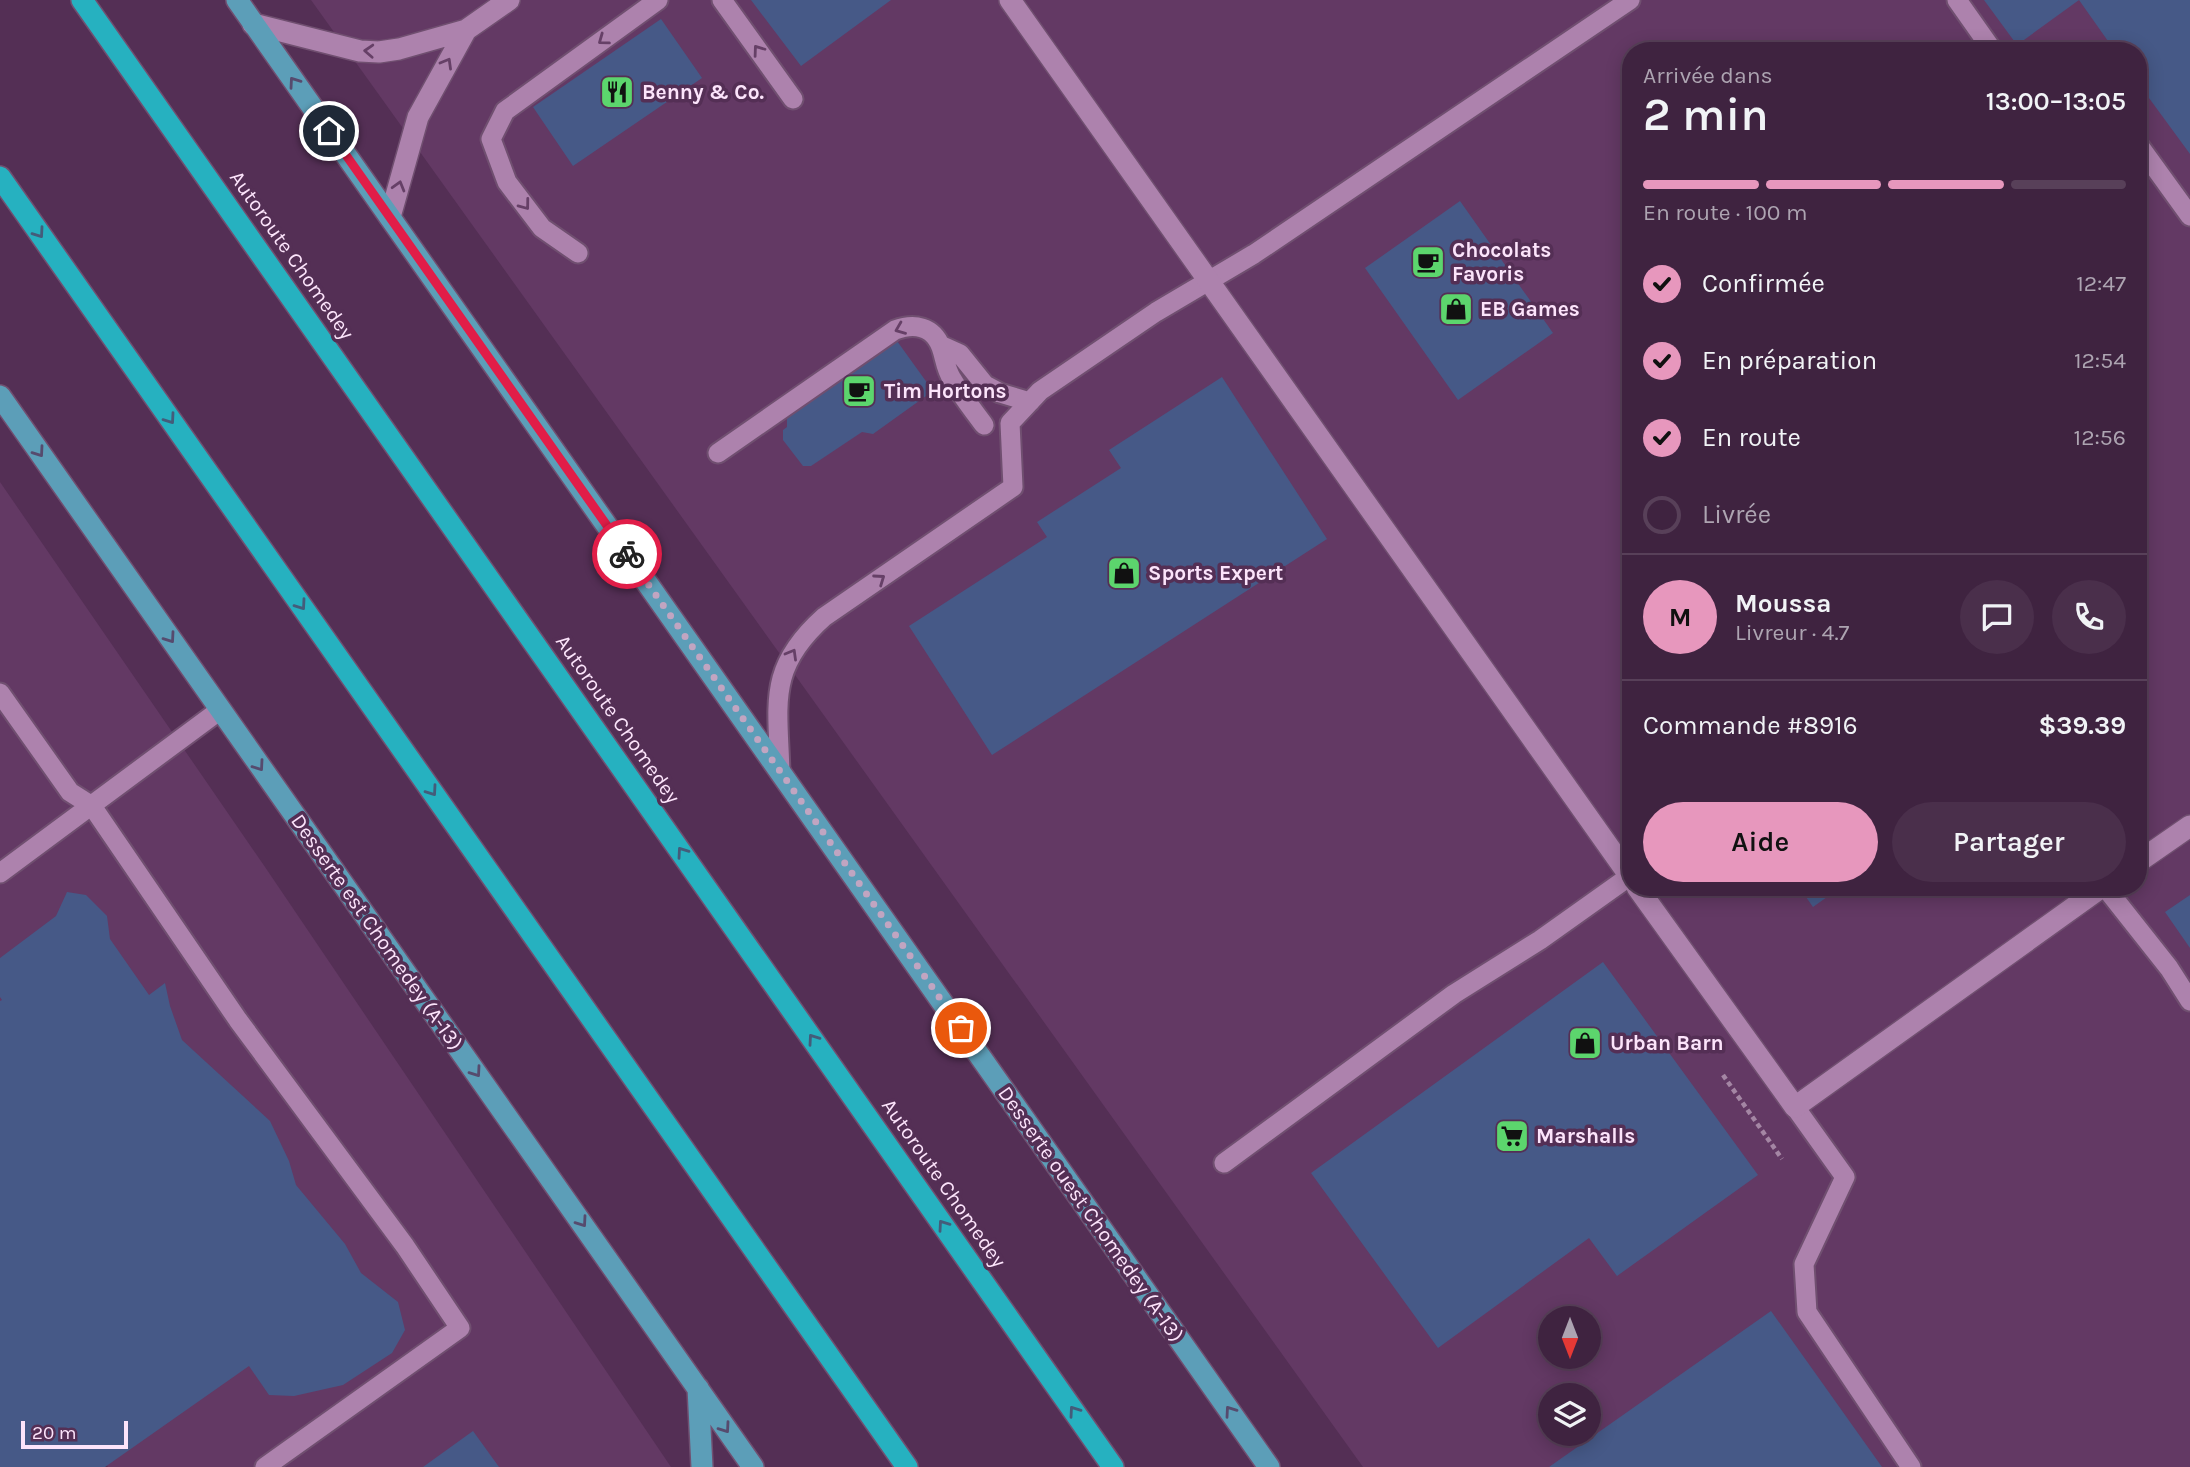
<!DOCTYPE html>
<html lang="fr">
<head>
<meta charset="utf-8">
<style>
  :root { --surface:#3f2340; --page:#4a2f4b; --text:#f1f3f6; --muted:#ada4b1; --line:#584059; --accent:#e797bd }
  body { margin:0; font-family:Karla,sans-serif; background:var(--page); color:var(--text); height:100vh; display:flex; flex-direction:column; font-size:26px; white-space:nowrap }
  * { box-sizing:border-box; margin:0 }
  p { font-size:23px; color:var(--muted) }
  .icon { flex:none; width:38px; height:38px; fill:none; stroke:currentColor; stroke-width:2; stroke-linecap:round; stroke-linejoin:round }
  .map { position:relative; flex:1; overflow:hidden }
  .side { position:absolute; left:1622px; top:42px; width:525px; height:854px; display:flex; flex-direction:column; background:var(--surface); border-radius:28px; box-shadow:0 4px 18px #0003,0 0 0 2px var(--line) }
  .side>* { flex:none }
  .needle { width:46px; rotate:180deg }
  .fabs { position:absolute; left:1538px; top:1306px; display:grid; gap:14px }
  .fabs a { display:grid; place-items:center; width:63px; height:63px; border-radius:50%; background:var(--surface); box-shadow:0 4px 18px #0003,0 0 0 2px var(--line); font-size:35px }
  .scale { position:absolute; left:21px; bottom:18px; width:107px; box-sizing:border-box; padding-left:7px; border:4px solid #fce4fb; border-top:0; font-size:19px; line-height:24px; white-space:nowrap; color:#fce4fb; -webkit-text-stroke:5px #542f55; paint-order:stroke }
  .pin { position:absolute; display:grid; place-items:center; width:60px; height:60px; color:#fff; margin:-30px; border:4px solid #fff; border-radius:50%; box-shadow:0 2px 7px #0007 }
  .courier { position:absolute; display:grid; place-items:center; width:70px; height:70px; margin:-35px; border:5px solid #e11d48; border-radius:50%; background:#fff; color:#222; box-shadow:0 2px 9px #0007 }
  .summary em { font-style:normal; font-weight:600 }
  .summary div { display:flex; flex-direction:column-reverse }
  .summary { display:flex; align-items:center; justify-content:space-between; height:119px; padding:0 21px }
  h1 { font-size:46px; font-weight:600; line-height:52px }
  .bar { display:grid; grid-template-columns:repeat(4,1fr); gap:10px 7px; align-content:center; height:84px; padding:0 21px }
  .bar i { height:9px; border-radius:5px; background:var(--line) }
  .bar .active { background:var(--accent) }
  .bar p { grid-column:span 4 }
  .line { display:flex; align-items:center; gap:18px; padding:0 21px; border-top:2px solid var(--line) }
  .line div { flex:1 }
  .round { display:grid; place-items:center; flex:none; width:74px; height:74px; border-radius:37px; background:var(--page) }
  ol { padding:0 21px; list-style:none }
  li { display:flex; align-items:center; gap:21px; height:77px }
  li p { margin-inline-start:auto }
  li .icon { padding:7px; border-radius:50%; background:var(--accent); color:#111; stroke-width:4 }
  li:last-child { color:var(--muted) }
  li i { width:38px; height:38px; border:4px solid var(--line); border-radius:50% }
  .action { display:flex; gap:14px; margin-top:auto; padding:14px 21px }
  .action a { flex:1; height:80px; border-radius:42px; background:var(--accent); color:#111; font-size:28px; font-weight:600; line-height:80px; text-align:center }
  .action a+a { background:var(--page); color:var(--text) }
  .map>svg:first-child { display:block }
  .built { fill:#633964; fill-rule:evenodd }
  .building { fill:#465987 }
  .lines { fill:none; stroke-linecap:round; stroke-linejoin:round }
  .lane-casing { stroke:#704f70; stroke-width:23 }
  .street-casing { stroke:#704f70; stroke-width:24 }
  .primary-casing { stroke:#704f70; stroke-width:24 }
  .highway-casing { stroke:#704f70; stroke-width:24 }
  .path { stroke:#a486a4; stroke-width:4.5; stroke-dasharray:5 3.5; stroke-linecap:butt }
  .lane { stroke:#ad82ad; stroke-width:19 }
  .street { stroke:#ad82ad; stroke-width:21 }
  .primary { stroke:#5c9eb8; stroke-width:21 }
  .highway { stroke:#26b1c0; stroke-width:21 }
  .oneway { stroke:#664067 }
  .oneway2 { stroke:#564b6e }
  .oneway3 { stroke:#445c7a }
  .done { stroke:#c1a5c1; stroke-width:7; stroke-dasharray:0 12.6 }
  .route { stroke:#e11d48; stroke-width:9 }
  .labels { text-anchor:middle; stroke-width:7; stroke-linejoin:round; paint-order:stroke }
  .poi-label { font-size:21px; font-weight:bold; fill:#fce4fb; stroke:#542f55; text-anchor:start }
  .street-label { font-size:21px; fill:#fce4fb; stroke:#542f55 }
</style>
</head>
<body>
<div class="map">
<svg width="2190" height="1467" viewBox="0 0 2190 1467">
  <rect width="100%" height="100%" fill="#542f55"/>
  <path class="built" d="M311,0H2190V1467H1363ZM1631,51H2138V887H1631ZM1550,1318H1589V1356H1550ZM1550,1395H1589V1433H1550Z
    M0,482L265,867L671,1467H108L104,1462L96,1467H0Z"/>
  <path class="building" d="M751,0H891L801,66Z
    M1984,0H2190V154L2138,83V51H2115L2079,0L2017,45Z
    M661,19L702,78L573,166L533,107Z
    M1460,201L1553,333L1458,400L1365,268Z
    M897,341L933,391L873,434L862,432L811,466H803L783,440V430L787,427V417Z
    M1222,377L1327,539L992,755L909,626L1047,537L1037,522L1121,468L1109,450Z
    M1799,887H1841L1813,907Z
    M67,892L86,895L107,916L110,939L149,995L165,983L170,1006L182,1040L270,1121L289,1161L296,1185L345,1244L361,1273L398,1302L405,1330L392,1353L343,1385L294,1396L269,1395L249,1366L105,1467H0V1001L2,1000L0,997V958L56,916Z
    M2190,895V948L2165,912Z
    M1603,962L1758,1175L1617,1276L1589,1238L1438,1348L1311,1173Z
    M1771,1311L1882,1467H1549Z
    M473,1431L499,1467H423Z"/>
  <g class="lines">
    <g class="lane-casing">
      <path id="lane" d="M722,0L793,99
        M1957,0L1993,51
        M2138,144L2190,216
        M578,253L542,228L507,182L491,139L505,111L658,0
        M940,345L960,354L985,385L1000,393L1030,402
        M718,453L895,330C914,323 933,326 941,347C945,358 945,368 952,379C961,395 973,410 984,425
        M0,693L70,792L92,806L238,1020L405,1246L460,1328L265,1467
        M780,772C778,703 767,668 824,617L1013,487L1010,423L1040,391L1156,312L1254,254L1630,0
        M0,873L220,710
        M2105,887L2169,968L2190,1001
        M1795,1107L1845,1177L1804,1264L1807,1312L1911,1467
        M1224,1163L1454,994L1540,940L1630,876"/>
    </g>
    <g class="street-casing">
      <path id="street" d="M1010,0L1631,878
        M253,24L360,51L379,52L399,49L466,30L509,0
        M390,217L418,117L466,30
        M2138,862L2190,826
        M1637,887L1795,1107L2102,887"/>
    </g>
    <g class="primary-casing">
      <path id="primary" d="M237,0L1269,1467
        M0,396L753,1467
        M698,1388L702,1467"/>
    </g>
    <g class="highway-casing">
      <path id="highway" d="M82,0L1113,1467
        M0,177L907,1467"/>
    </g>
    <path class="path" d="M1723,1075L1782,1159"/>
    <use href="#lane" class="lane"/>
    <use href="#street" class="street"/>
    <use href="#primary" class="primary"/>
    <use href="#highway" class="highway"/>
  </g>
  <defs><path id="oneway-chevron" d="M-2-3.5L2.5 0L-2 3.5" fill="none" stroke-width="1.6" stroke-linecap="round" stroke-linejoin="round" transform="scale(1.75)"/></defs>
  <g class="oneway">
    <use href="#oneway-chevron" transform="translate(603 40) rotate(144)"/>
    <use href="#oneway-chevron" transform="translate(758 50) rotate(-126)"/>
    <use href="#oneway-chevron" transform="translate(369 51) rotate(-177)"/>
    <use href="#oneway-chevron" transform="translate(447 63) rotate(-60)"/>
    <use href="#oneway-chevron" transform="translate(399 186) rotate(-74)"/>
    <use href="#oneway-chevron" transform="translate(525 205) rotate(53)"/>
    <use href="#oneway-chevron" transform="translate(900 329) rotate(158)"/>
    <use href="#oneway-chevron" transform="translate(880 579) rotate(-35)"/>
    <use href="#oneway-chevron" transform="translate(792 654) rotate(-60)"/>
  </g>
  <g class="oneway2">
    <use href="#oneway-chevron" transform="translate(294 82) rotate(-125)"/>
    <use href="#oneway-chevron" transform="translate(39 452) rotate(55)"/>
    <use href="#oneway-chevron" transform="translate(170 638) rotate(55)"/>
    <use href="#oneway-chevron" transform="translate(259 766) rotate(55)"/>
    <use href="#oneway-chevron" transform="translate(476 1072) rotate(55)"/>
    <use href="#oneway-chevron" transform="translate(582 1222) rotate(55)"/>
    <use href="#oneway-chevron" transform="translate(1230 1411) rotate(-125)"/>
    <use href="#oneway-chevron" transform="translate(725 1428) rotate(55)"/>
  </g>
  <g class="oneway3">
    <use href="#oneway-chevron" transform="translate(39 233) rotate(55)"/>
    <use href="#oneway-chevron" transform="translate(170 419) rotate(55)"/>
    <use href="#oneway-chevron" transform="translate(301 605) rotate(55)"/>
    <use href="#oneway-chevron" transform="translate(432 791) rotate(55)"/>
    <use href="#oneway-chevron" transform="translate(682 852) rotate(-125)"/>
    <use href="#oneway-chevron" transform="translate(813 1039) rotate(-125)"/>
    <use href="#oneway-chevron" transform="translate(943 1225) rotate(-125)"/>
    <use href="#oneway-chevron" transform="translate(1074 1411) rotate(-125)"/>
  </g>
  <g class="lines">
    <path class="done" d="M627,554L961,1028"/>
    <path class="route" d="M329,131L627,554"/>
  </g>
  <defs>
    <g id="restaurant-square" transform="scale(1.75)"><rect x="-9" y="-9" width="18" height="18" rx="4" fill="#5cd56d" stroke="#542f55"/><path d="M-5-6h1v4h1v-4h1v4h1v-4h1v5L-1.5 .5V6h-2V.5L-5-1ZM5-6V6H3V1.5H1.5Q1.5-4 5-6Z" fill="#111"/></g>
    <g id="cafe-square" transform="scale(1.75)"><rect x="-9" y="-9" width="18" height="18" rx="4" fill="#5cd56d" stroke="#542f55"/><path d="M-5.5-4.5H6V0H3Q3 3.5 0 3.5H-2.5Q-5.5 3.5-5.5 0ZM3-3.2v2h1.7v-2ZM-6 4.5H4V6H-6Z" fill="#111"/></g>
    <g id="shop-square" transform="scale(1.75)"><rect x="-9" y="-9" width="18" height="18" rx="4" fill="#5cd56d" stroke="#542f55"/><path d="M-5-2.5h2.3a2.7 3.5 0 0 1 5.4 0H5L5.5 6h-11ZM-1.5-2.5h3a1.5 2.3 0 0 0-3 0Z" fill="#111"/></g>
    <g id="supermarket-square" transform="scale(1.75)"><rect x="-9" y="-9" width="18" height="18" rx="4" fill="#5cd56d" stroke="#542f55"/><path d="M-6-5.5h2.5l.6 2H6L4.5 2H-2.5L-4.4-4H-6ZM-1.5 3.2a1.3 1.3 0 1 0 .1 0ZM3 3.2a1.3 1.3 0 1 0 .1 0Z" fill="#111"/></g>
  </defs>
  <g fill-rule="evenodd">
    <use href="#restaurant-square" x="617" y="92"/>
    <use href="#cafe-square" x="1428" y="262"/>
    <use href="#shop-square" x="1456" y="309"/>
    <use href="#cafe-square" x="859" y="391"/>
    <use href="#shop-square" x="1124" y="573"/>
    <use href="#shop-square" x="1585" y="1043"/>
    <use href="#supermarket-square" x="1512" y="1136"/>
  </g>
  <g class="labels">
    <g class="poi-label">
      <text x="642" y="99">Benny &amp; Co.</text>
      <text x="1452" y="257">Chocolats<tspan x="1452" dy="24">Favoris</tspan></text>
      <text x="1480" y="316">EB Games</text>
      <text x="884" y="398">Tim Hortons</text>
      <text x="1148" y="580">Sports Expert</text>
      <text x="1610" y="1050">Urban Barn</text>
      <text x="1536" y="1143">Marshalls</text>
    </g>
    <g class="street-label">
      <text transform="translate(292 255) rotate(55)" y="7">Autoroute Chomedey</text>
      <text transform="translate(618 719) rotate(55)" y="7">Autoroute Chomedey</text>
      <text transform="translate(377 932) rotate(55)" y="7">Desserte est Chomedey (A-13)</text>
      <text transform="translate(944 1183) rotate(55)" y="7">Autoroute Chomedey</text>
      <text transform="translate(1091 1214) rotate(55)" y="7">Desserte ouest Chomedey (A-13)</text>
    </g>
  </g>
</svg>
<div class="fabs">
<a><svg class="needle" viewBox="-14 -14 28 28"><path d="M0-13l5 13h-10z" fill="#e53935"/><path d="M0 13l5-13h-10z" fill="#ada4b1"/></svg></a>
<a><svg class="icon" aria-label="layers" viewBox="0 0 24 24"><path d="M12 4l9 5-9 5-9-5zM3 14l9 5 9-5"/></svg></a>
</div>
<div class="scale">20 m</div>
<div class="pin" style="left:961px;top:1028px;background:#ea580c"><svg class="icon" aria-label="bag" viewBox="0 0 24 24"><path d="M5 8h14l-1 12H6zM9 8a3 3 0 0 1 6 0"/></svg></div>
<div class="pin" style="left:329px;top:131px;background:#1f2937"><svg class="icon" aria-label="home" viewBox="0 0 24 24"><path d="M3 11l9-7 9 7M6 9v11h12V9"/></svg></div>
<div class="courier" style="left:627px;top:554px"><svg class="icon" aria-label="bike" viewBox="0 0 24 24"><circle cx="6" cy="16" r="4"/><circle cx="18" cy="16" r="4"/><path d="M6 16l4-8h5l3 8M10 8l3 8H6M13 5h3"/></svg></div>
<section class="side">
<div class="summary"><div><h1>2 min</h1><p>Arrivée dans</p></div><em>13:00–13:05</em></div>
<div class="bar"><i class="active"></i><i class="active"></i><i class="active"></i><i></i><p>En route · 100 m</p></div>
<ol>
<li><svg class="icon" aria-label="check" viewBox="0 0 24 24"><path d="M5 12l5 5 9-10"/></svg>Confirmée<p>12:47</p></li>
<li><svg class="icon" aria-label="check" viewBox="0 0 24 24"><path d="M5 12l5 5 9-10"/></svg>En préparation<p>12:54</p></li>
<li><svg class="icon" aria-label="check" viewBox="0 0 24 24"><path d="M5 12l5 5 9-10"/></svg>En route<p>12:56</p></li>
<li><i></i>Livrée</li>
</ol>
<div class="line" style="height:126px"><b class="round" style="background:var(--accent);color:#111">M</b><div><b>Moussa</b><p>Livreur · 4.7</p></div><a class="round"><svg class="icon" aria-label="chat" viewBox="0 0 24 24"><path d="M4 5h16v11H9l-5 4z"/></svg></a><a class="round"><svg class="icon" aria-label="phone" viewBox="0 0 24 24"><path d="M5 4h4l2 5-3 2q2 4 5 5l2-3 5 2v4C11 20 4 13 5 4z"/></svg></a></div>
<div class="line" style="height:91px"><div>Commande #8916</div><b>$39.39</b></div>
<div class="action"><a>Aide</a><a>Partager</a></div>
</section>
</div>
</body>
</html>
